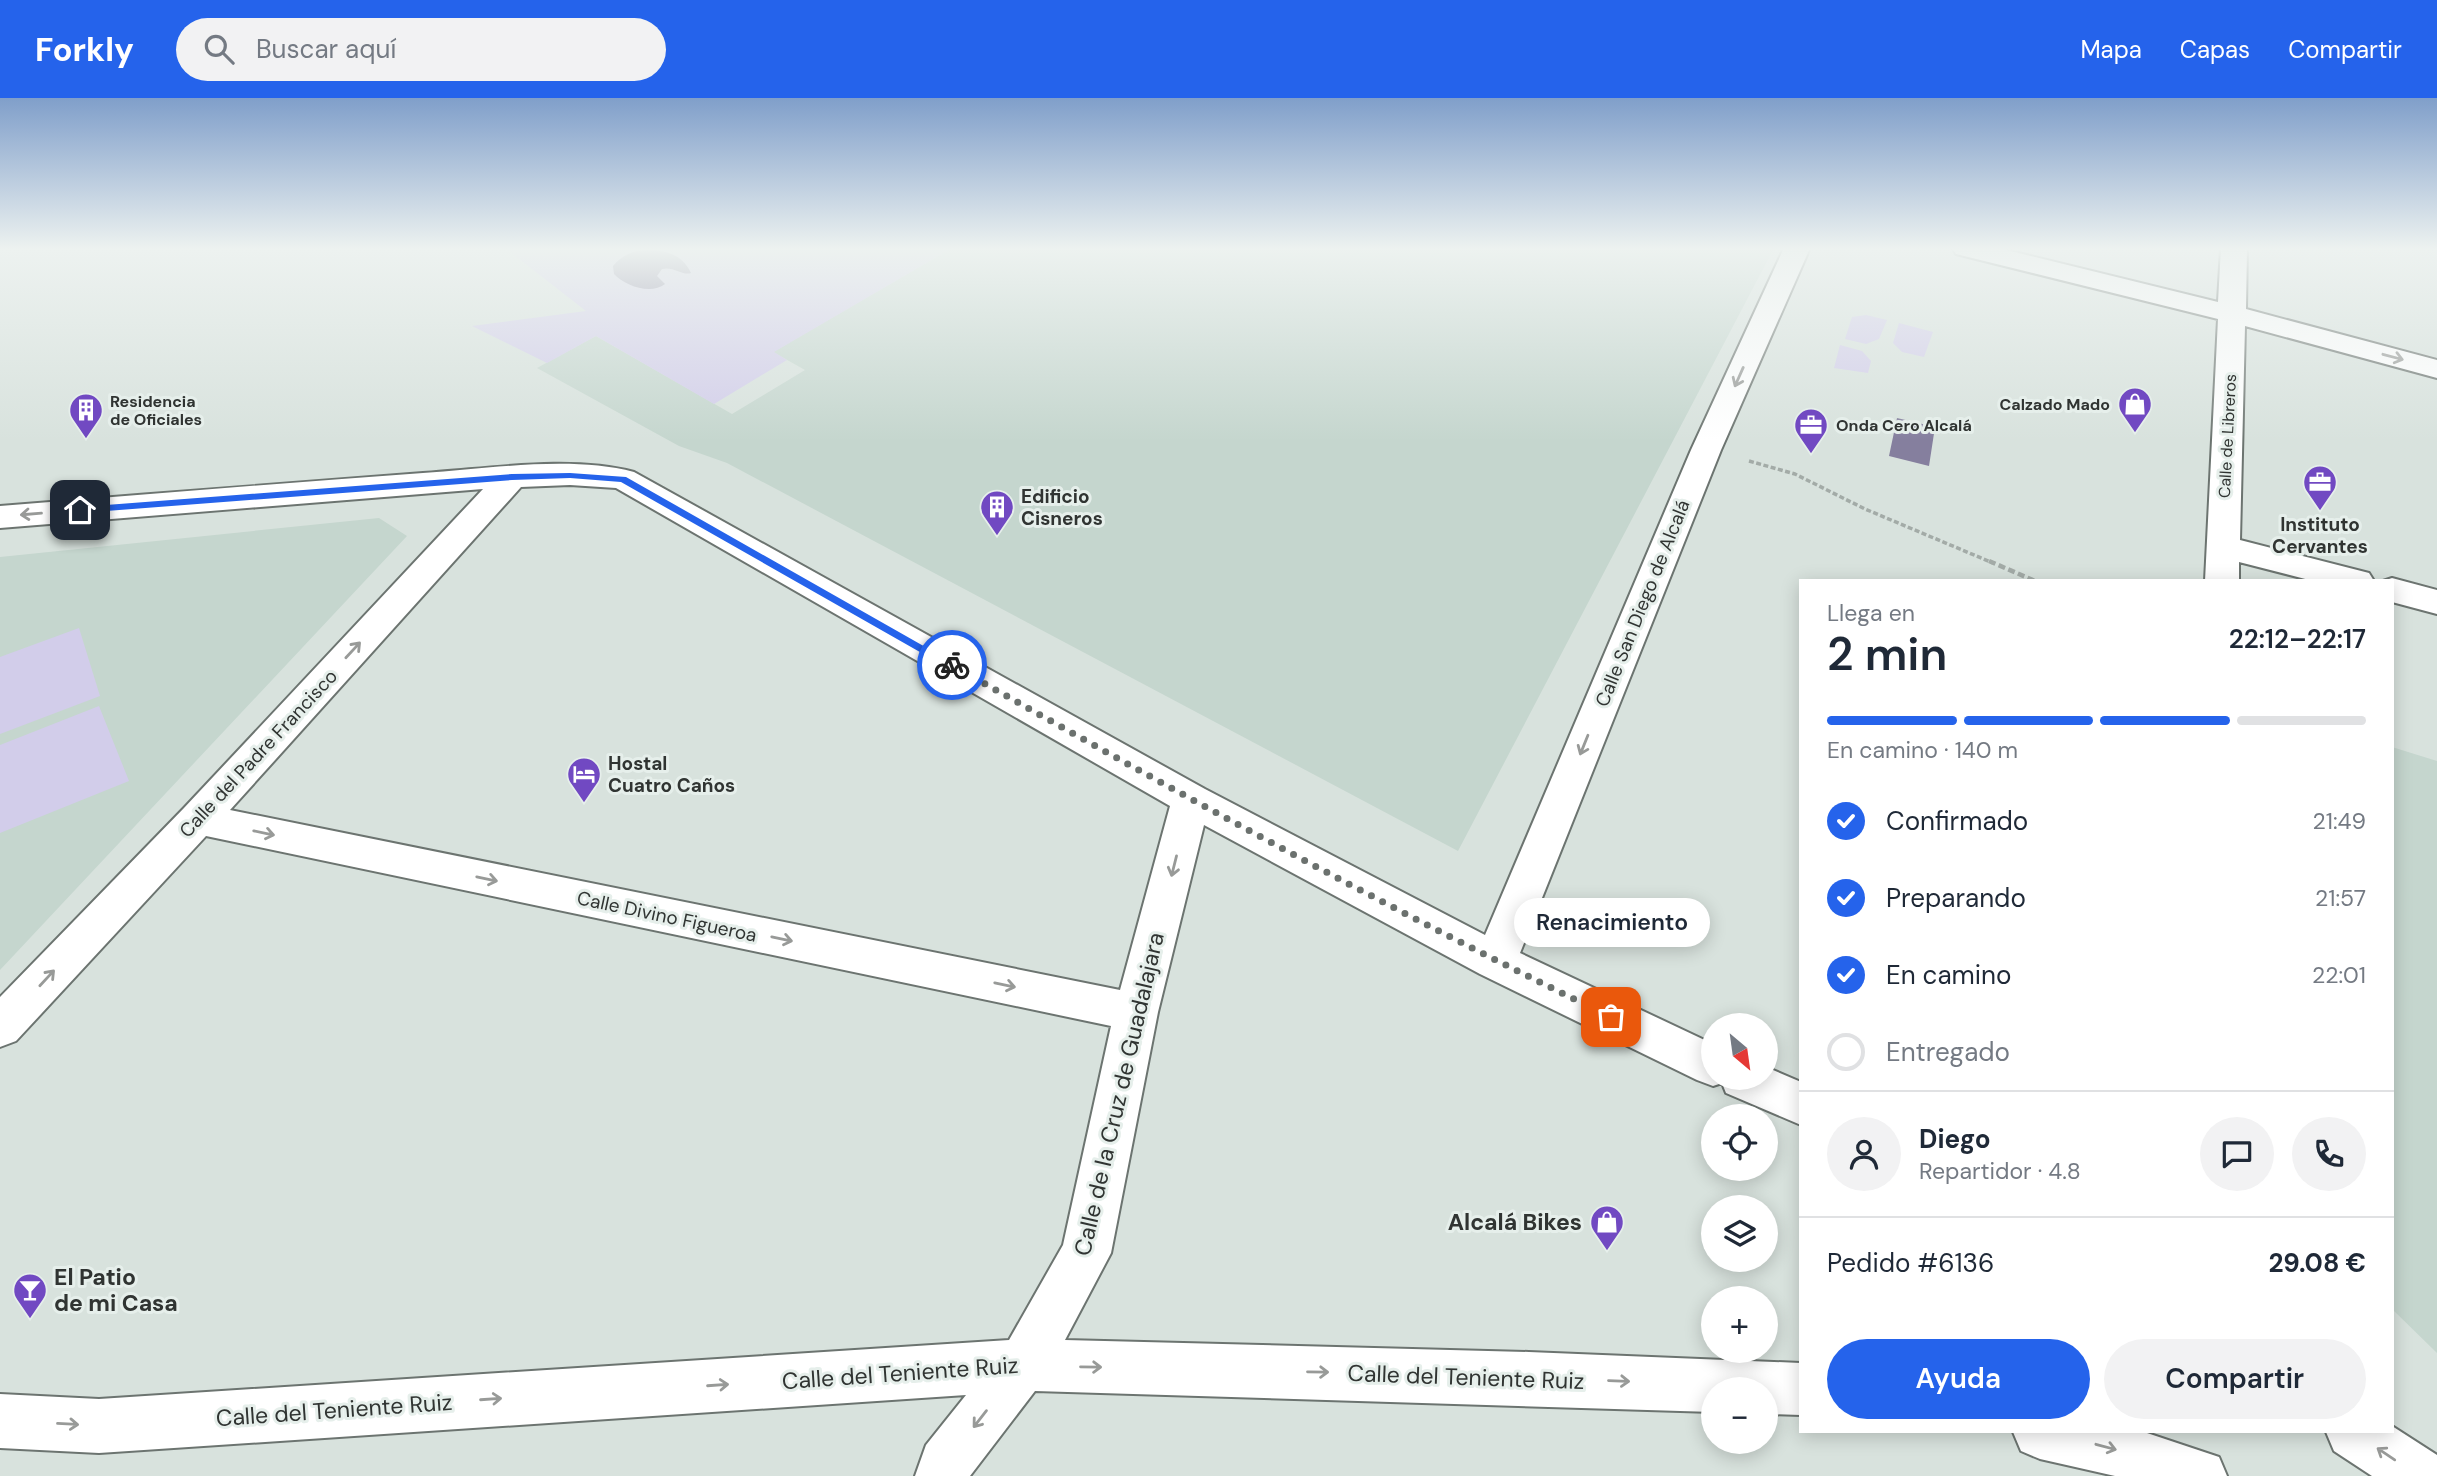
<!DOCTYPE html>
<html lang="es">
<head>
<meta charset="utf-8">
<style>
  :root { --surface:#fff; --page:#f2f2f3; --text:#1f2937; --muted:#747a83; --line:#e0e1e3; --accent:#2563eb }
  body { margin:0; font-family:"DM Sans",sans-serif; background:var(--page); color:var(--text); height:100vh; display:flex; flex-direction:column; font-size:26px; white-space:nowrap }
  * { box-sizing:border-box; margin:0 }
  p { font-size:23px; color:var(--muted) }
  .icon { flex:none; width:38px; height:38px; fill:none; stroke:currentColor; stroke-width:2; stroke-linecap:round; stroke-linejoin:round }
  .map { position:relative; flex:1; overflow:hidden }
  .details { position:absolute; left:1799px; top:481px; width:595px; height:854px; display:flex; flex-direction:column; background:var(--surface); border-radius:0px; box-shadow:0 4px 18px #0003 }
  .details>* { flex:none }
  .needle { width:46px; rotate:151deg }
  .buttons { position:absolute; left:1701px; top:915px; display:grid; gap:14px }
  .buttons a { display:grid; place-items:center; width:77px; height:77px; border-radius:50%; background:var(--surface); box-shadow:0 4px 18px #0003; font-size:35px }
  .pin { position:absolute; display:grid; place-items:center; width:60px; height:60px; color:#fff; margin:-30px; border-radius:14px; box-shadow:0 4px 10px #0006 }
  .courier { position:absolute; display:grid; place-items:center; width:70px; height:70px; margin:-35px; border:5px solid #2563eb; border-radius:50%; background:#fff; color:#222; box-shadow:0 2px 9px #0007 }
  .bubble { position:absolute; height:49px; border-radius:24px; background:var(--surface); box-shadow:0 4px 18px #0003; font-size:23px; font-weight:600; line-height:49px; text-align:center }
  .summary em { font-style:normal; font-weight:600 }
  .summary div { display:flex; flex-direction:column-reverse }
  .summary { display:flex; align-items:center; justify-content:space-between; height:119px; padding:0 28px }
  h1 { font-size:46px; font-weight:600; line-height:52px }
  .bar { display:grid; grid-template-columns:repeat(4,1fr); gap:10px 7px; align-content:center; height:84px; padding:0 28px }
  .bar i { height:9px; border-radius:5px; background:var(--line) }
  .bar .selected { background:var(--accent) }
  .bar p { grid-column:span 4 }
  .line { display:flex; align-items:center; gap:18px; padding:0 28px; border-top:2px solid var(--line) }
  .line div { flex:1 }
  .round { display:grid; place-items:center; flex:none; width:74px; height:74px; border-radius:37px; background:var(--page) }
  ol { padding:0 28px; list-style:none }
  li { display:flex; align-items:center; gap:21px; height:77px }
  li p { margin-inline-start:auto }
  li .icon { padding:7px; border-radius:50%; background:var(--accent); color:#fff; stroke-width:4 }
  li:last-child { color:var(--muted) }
  li i { width:38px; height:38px; border:4px solid var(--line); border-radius:50% }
  .action { display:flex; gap:14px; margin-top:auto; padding:14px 28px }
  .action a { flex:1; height:80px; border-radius:42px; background:var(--accent); color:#fff; font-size:28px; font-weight:600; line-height:80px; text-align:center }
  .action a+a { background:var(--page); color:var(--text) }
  header { display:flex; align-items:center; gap:42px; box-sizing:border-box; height:98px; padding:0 35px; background:var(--accent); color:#fff }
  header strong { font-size:33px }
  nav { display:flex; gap:38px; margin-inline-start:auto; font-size:24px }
  .search { width:490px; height:63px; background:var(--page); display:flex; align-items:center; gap:18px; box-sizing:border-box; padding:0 24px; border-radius:38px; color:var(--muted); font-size:26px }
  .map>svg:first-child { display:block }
  .built { fill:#c5d6ce }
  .green { fill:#d2cdea }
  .water { fill:#857f9e }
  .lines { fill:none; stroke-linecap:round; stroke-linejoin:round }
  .street-casing { stroke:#6c7470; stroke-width:4 }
  .path-far1 { stroke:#a3aba7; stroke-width:3.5; stroke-dasharray:5 2.5; stroke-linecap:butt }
  .path { stroke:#a3aba7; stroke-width:4.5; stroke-dasharray:7 3.5; stroke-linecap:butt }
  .street { fill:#fff; fill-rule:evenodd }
  .oneway { stroke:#989a98 }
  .route { fill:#2563eb }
  .done { stroke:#6b716e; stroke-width:7; stroke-dasharray:0 12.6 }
  .labels { text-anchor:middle; stroke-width:6; stroke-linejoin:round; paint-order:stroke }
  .far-poi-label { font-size:16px; font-weight:bold; fill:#303432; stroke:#e6efeb; text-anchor:start }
  .far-street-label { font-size:16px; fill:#303432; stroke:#e6efeb }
  .poi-label { font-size:19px; font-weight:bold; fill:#303432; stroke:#e6efeb; text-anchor:start }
  .street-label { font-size:19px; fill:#303432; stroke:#e6efeb }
  .near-street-label { font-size:23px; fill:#303432; stroke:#e6efeb }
  .near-poi-label { font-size:23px; font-weight:bold; fill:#303432; stroke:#e6efeb; text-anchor:end }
</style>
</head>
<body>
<header>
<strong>Forkly</strong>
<div class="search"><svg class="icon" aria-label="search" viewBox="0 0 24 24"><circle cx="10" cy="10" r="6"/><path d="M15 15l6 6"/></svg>Buscar aquí</div>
<nav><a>Mapa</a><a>Capas</a><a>Compartir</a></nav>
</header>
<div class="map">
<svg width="2437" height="1378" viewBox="0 0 2437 1378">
  <rect width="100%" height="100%" fill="#d8e2dd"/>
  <path class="built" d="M952,150H1774L1458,753L727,365L679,348L537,270L596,238L732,316L805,272L773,254Z
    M379,420L407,438L0,872V459Z
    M2392,649L2437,663V1255L2392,1211Z"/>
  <path class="green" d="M505,150H952L774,254L787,262L714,306L596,238L547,265L472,228L586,213Z
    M1866,217L1887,222L1879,241L1866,246L1845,241L1852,219Z
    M1899,225L1933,234L1924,259L1902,254L1893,245Z
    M1840,247L1862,253L1871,263L1868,275L1834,270Z
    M79,530L100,598L0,636V559Z
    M99,608L129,683L0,735V647Z"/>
  <path class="water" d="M655,152C672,154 684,160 691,175C682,178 674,168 662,171L657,178L665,186C651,197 625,188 614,176L613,168C623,155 639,151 655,152Z
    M1897,320L1935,329L1929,368L1889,358Z"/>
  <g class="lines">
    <g class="street-casing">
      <path id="street" d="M1784,150H1810L1721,352L1520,855L1713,946V980H1766V969L1801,984V1027L1726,995L1722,985L1713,988L1697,982L1480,876L1204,727L1158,914L1111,1155L1065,1242L1529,1254L1801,1265V1317L1766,1316V1292H1713V1314L1035,1293L970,1378H915L926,1347L966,1297L99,1355L0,1350V1296L99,1301L1009,1242L1063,1147L1111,928L206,738L16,943L0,949V899L184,710L483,391L0,430V408C141,397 282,385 423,375C488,371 570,357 634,374L1205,691L1485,837L1691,352ZM570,387L616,390L1170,708L1120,892L230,712L521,389Z
        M1952,150H1998L2218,204L2221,150H2247L2246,211L2437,262V280L2245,228L2240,442L2369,475L2374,483H2313L2239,464V483H2205L2218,221L1956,156Z
        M2392,480L2437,492V516L2392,504V483H2383Z
        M2392,1328L2437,1357V1378H2372L2334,1353L2326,1334H2392Z
        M2013,1334H2144L2219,1359L2227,1378H2115L2040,1361L2021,1353Z"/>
    </g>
    <path class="path-far1" d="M1749,363L1795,376L1865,411L1993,465"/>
    <path class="path" d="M1989,463L2035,483"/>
    <use href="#street" class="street"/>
  </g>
  <defs><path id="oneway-shaft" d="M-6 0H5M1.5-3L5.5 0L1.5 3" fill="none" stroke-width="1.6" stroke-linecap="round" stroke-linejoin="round" transform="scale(1.75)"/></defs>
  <g class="oneway">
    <use href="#oneway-shaft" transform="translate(2393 259) rotate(15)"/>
    <use href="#oneway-shaft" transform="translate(1739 279) rotate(114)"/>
    <use href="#oneway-shaft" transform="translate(31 416) rotate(175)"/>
    <use href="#oneway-shaft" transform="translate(353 552) rotate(-47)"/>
    <use href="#oneway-shaft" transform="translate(1584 647) rotate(112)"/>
    <use href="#oneway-shaft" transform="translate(264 735) rotate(12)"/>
    <use href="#oneway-shaft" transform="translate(1174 768) rotate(104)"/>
    <use href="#oneway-shaft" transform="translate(487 781) rotate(12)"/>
    <use href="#oneway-shaft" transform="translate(782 841) rotate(12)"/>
    <use href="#oneway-shaft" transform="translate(47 880) rotate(-47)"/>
    <use href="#oneway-shaft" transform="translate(1005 887) rotate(12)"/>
    <use href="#oneway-shaft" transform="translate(1091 1269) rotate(1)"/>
    <use href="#oneway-shaft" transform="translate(1318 1274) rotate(1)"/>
    <use href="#oneway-shaft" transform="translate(1619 1283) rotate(2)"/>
    <use href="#oneway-shaft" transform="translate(718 1287) rotate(-4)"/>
    <use href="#oneway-shaft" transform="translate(491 1301) rotate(-4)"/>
    <use href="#oneway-shaft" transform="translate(980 1321) rotate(128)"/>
    <use href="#oneway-shaft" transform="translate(68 1326) rotate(3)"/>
    <use href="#oneway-shaft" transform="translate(2106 1349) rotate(15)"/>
    <use href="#oneway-shaft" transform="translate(2386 1356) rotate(-146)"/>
  </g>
  <linearGradient id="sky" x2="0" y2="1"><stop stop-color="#809fca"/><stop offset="0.44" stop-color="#edf2f0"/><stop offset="1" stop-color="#edf2f0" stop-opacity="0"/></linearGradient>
  <rect width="2437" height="343" fill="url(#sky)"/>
  <path class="route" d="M570,375L626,379L957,567L955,570H948L621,384L570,380L512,382L80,415L75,412L80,409L512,376Z"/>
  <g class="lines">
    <path class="done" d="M952,567C1168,690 1386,810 1611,919"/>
  </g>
  <defs>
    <g id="shop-pin" transform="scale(1.75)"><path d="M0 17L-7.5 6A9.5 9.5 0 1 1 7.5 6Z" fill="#7149c2" stroke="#e6efeb"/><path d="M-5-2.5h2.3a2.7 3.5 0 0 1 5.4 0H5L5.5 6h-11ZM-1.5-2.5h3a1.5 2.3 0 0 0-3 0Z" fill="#fff"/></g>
    <g id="building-pin" transform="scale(1.75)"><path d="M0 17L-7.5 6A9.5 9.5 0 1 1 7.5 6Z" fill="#7149c2" stroke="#e6efeb"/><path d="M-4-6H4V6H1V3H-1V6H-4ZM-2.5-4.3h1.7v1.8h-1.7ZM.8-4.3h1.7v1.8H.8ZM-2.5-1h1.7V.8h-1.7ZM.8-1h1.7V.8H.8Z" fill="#fff"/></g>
    <g id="office-pin" transform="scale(1.75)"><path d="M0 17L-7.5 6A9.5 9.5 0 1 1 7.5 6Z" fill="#7149c2" stroke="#e6efeb"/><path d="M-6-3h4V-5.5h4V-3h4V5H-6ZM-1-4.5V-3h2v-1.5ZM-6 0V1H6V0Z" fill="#fff"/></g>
    <g id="hotel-pin" transform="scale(1.75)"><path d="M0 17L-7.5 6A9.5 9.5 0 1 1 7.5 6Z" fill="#7149c2" stroke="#e6efeb"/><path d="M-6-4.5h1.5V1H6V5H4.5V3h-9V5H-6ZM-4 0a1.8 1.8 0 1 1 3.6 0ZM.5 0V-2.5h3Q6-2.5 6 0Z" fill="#fff"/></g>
    <g id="bar-pin" transform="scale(1.75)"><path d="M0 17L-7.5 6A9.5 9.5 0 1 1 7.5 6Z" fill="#7149c2" stroke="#e6efeb"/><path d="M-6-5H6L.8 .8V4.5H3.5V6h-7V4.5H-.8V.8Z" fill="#fff"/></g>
  </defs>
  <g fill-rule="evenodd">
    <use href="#shop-pin" x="2135" y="306"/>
    <use href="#building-pin" x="86" y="312"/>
    <use href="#office-pin" x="1811" y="327"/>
    <use href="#office-pin" x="2320" y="384"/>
    <use href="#building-pin" x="997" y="409"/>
    <use href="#hotel-pin" x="584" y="676"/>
    <use href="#shop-pin" x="1607" y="1124"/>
    <use href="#bar-pin" x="30" y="1192"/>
  </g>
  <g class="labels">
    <g class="far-poi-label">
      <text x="110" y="309">Residencia<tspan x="110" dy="18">de Oficiales</tspan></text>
      <text x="2110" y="312" text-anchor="end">Calzado Mado</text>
      <text x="1836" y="333">Onda Cero Alcalá</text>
    </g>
    <g class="far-street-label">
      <text transform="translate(2227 338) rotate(-87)" y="6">Calle de Libreros</text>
    </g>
    <g class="poi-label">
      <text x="1021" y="405">Edificio<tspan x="1021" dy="22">Cisneros</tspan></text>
      <text x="2320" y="433" text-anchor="middle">Instituto<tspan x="2320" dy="22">Cervantes</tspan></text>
      <text x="608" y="672">Hostal<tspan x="608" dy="22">Cuatro Caños</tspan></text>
    </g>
    <g class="street-label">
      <text transform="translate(1642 505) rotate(-68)" y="7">Calle San Diego de Alcalá</text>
      <text transform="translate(258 655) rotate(-47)" y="7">Calle del Padre Francisco</text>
      <text transform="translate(667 818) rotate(12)" y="7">Calle Divino Figueroa</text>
    </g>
    <g class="near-street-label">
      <text transform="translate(1119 996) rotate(-77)" y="8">Calle de la Cruz de Guadalajara</text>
      <text transform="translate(900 1275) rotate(-4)" y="8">Calle del Teniente Ruiz</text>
      <text transform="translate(1466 1279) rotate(2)" y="8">Calle del Teniente Ruiz</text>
      <text transform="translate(334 1312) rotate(-4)" y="8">Calle del Teniente Ruiz</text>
    </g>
    <g class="near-poi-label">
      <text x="1582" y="1132">Alcalá Bikes</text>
      <text x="54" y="1187" text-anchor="start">El Patio<tspan x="54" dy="26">de mi Casa</tspan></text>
    </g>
  </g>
</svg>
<div class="buttons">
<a><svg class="needle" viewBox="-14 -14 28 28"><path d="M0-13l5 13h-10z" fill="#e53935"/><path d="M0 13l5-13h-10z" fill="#747a83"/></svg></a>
<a><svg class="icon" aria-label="locate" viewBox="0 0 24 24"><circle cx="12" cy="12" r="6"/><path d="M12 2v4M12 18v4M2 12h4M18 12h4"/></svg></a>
<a><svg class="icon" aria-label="layers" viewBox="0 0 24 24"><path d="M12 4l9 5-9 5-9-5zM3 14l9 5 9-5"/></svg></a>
<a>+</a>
<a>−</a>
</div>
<div class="pin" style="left:1611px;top:919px;background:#ea580c"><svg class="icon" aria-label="bag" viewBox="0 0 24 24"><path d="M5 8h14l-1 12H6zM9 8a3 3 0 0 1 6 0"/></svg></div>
<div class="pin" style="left:80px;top:412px;background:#1f2937"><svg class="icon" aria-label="home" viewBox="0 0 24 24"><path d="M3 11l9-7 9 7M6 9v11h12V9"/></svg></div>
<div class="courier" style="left:952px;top:567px"><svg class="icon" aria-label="bike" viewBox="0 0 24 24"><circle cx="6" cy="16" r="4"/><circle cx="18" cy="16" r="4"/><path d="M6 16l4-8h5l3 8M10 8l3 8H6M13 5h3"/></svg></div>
<div class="bubble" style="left:1514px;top:800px;width:196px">Renacimiento</div>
<section class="details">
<div class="summary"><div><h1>2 min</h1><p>Llega en</p></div><em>22:12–22:17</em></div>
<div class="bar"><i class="selected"></i><i class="selected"></i><i class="selected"></i><i></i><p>En camino · 140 m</p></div>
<ol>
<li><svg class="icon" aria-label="check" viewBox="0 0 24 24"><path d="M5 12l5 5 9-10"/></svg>Confirmado<p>21:49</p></li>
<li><svg class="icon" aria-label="check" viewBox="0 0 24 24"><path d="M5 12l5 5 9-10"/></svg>Preparando<p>21:57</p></li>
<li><svg class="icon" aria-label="check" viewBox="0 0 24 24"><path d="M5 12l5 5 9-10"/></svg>En camino<p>22:01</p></li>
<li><i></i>Entregado</li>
</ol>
<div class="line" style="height:126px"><a class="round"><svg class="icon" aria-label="person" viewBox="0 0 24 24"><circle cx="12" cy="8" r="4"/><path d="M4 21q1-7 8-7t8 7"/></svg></a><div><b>Diego</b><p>Repartidor · 4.8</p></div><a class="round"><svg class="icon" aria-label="chat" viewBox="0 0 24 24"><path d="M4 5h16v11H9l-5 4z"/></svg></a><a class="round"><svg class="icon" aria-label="phone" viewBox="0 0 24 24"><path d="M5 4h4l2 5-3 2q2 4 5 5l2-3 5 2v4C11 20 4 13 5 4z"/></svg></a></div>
<div class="line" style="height:91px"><div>Pedido #6136</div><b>29.08 €</b></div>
<div class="action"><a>Ayuda</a><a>Compartir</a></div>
</section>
</div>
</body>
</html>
